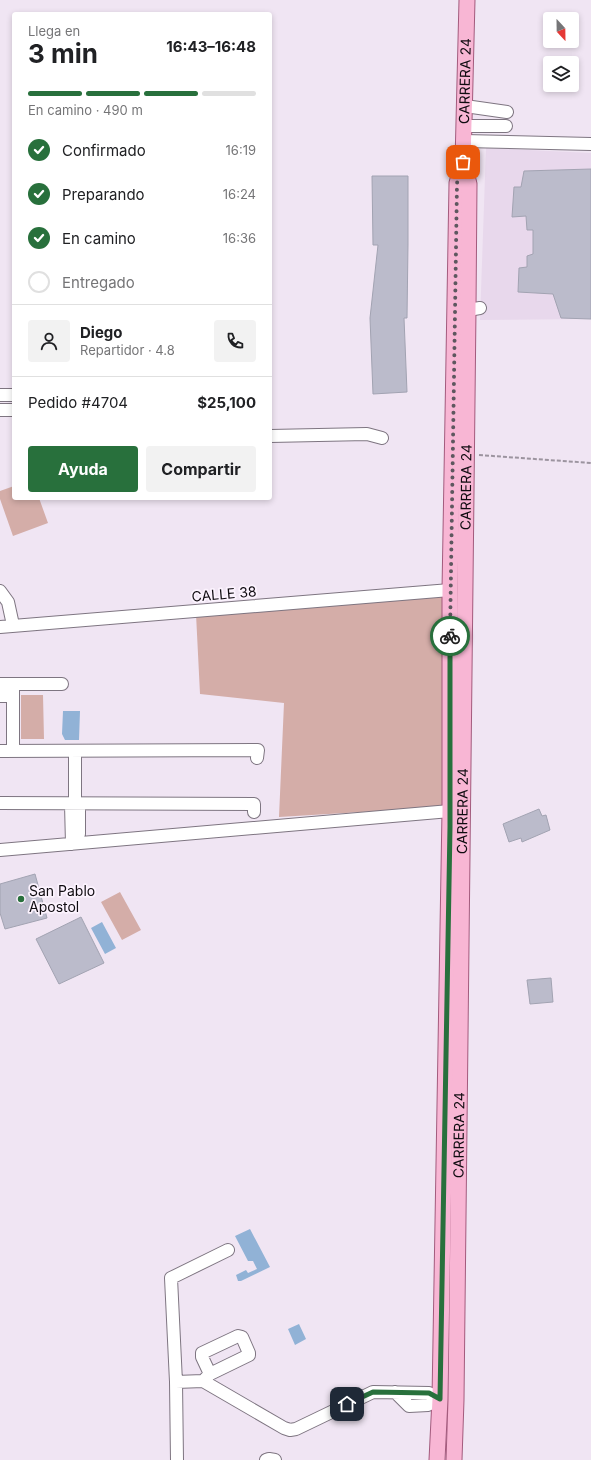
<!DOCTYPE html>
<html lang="es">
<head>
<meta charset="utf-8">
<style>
  :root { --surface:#fff; --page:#f2f2f2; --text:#202124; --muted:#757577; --line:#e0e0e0; --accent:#28703c }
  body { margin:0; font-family:Inter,sans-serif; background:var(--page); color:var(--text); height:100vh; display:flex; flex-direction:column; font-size:15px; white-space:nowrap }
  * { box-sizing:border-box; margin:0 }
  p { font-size:13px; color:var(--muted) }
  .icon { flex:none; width:22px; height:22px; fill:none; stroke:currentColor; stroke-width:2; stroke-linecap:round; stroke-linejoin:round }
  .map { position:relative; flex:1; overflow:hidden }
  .side { position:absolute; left:12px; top:12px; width:260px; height:488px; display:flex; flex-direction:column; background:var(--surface); border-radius:4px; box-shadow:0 2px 6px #0003 }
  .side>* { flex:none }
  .needle { width:26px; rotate:158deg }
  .fabs { position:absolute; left:543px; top:12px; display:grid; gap:8px }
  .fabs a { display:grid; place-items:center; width:36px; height:36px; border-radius:4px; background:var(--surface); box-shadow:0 2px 6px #0003; font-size:20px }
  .pin { position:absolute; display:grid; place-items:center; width:34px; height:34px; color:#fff; margin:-17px; border-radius:8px; box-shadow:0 2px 6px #0006 }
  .courier { position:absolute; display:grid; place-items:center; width:40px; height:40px; margin:-20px; border:3px solid #28703c; border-radius:50%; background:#fff; color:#222; box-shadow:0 1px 5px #0007 }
  .headline em { font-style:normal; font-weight:700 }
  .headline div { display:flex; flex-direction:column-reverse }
  .headline { display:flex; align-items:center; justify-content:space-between; height:68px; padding:0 16px }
  h1 { font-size:26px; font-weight:700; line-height:30px }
  .bar { display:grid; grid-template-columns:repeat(4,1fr); gap:6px 4px; align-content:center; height:48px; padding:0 16px }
  .bar i { height:5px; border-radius:3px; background:var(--line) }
  .bar .selected { background:var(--accent) }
  .bar p { grid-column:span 4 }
  .line { display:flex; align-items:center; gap:10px; padding:0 16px; border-top:1px solid var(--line) }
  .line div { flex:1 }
  .round { display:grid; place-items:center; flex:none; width:42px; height:42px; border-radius:4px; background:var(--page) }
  ol { padding:0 16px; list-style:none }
  li { display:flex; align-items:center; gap:12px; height:44px }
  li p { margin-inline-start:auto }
  li .icon { padding:4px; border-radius:50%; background:var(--accent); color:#fff; stroke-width:4 }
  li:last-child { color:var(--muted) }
  li i { width:22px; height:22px; border:2px solid var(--line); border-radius:50% }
  .cta { display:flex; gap:8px; margin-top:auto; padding:8px 16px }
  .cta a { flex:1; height:46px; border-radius:4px; background:var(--accent); color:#fff; font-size:16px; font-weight:700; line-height:46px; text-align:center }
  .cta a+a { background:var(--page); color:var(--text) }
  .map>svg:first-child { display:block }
  .built { fill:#e8d8ec }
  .green { fill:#d4ada8 }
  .water { fill:#91b2d6 }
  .building { fill:#bbbbcb; stroke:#a2a3b2 }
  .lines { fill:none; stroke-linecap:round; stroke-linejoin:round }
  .minor-casing { stroke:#7e7581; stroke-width:14 }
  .major-casing { stroke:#a35b7d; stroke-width:17 }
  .path { stroke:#9c949f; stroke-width:2; stroke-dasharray:4 2; stroke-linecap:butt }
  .minor { stroke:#fff; stroke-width:12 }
  .major { stroke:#f8b6d4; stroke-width:15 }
  .done { stroke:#5e575f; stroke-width:4; stroke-dasharray:0 7.2 }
  .route { stroke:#28703c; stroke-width:5 }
  .poi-dot { fill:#28703c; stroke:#fcf3fe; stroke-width:1.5 }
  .labels { text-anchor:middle; stroke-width:3.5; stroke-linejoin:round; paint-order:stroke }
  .street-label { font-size:14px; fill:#0f0b10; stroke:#fcf3fe }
  .poi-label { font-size:14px; fill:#0f0b10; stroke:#fcf3fe; text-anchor:start }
</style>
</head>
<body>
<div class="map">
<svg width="591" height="1460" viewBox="0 0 591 1460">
  <rect width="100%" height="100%" fill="#f0e5f3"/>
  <path class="built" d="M486,148L591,153V319L480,320Z"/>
  <path class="green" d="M14,486V498H39L48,523L13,536L0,499V491Z
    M445,594L444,807L279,817L284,703L200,694L196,614Z
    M21,695H43L44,739H21Z
    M120,892L141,930L122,940L101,902Z"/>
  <path class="water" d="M63,711H80L79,740H65L62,734Z
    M102,922L116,948L105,954L91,928Z
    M250,1229L270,1267L241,1281H238L236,1275L246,1270L248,1273L257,1269L253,1261H248L235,1236Z
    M299,1324L306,1339L295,1345L288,1329Z"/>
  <path class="building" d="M591,169V319L561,318L553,294L518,292L519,268L527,267V256L533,254V230H527L526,216L512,217L514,187H521L524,171Z
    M372,176H408V244L407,318H404L407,392L373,394L370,318L378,245H373Z
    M539,809L542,816L546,815L550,830L522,842L521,838L509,842L503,824Z
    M35,874L47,918L5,929L0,913V884Z
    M81,917L104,963L59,984L36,939Z
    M551,978L553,1002L530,1004L527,980Z"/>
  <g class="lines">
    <g class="minor-casing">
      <path id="minor" d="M465,106L507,112
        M464,126H506
        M464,141L591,144
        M468,310L480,308
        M0,395H14
        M0,410H14
        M270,436L367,434L382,438
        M0,591L8,602L13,625
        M0,627L450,590
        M0,684H62
        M13,684V751
        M0,696H13
        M0,751L258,750L257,758
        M0,803L254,804V812
        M71,804L72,844
        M75,804V751
        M79,834V804
        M0,850L450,811
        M203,1381L210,1374L249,1355V1353L242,1337L238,1336L202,1353V1357L210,1374
        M176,1382L203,1381L284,1428L290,1430L296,1429L373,1392L429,1393L440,1399
        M395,1392L409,1406L428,1405L440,1399
        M177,1460L176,1382L171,1278L228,1250
        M266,1460L269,1459L275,1460"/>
    </g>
    <g class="major-casing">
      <g id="major">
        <path id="s1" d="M437,1460L440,1399L450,811V590L457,183L463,162L467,0"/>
        <path id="s2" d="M454,1460L456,1400L468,310L469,184L464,164"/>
      </g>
    </g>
    <path class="path" d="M479,455L591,463"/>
    <use href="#minor" class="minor"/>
    <use href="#major" class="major"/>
  </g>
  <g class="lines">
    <path class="done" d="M450,636L457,183L463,162"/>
    <path class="route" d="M347,1404L373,1392L429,1393L440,1399L450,827V636"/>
  </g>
  <circle class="poi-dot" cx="21" cy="899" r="4"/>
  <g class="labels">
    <g class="street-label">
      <text dy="5" stroke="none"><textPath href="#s1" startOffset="1380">CARRERA 24</textPath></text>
      <text dy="5" stroke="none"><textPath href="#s2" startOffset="973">CARRERA 24</textPath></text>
      <text transform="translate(224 594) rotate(-5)" y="5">CALLE 38</text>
      <text dy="5" stroke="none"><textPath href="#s2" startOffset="649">CARRERA 24</textPath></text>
      <text dy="5" stroke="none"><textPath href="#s2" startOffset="325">CARRERA 24</textPath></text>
    </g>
    <g class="poi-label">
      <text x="29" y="896">San Pablo<tspan x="29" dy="16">Apostol</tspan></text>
    </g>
  </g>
</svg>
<div class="fabs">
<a><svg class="needle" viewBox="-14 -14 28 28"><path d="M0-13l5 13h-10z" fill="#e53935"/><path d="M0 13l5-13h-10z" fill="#757577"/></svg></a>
<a><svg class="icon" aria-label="layers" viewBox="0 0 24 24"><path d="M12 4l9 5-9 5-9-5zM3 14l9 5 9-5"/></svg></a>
</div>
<div class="pin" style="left:463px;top:162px;background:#ea580c"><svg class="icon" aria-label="bag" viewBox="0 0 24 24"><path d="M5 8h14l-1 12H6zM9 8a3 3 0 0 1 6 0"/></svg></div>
<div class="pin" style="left:347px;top:1404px;background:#1f2937"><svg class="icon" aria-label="home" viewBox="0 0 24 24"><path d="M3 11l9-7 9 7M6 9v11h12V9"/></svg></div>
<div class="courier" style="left:450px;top:636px"><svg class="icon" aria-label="bike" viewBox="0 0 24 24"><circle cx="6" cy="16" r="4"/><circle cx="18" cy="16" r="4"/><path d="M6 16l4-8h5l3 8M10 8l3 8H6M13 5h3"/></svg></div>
<section class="side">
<div class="headline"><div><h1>3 min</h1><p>Llega en</p></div><em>16:43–16:48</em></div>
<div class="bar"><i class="selected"></i><i class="selected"></i><i class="selected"></i><i></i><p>En camino · 490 m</p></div>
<ol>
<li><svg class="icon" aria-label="check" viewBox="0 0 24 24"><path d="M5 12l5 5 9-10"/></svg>Confirmado<p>16:19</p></li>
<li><svg class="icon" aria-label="check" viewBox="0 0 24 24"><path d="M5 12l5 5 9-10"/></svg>Preparando<p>16:24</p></li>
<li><svg class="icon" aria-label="check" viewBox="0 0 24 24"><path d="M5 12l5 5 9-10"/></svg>En camino<p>16:36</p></li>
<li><i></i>Entregado</li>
</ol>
<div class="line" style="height:72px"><a class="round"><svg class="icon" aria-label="person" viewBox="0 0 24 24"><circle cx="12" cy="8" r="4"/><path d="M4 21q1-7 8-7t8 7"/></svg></a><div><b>Diego</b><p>Repartidor · 4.8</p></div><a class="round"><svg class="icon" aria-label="phone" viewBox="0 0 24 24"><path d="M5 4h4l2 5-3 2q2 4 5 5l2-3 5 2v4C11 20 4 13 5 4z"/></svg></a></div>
<div class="line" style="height:52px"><div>Pedido #4704</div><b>$25,100</b></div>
<div class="cta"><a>Ayuda</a><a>Compartir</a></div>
</section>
</div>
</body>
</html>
